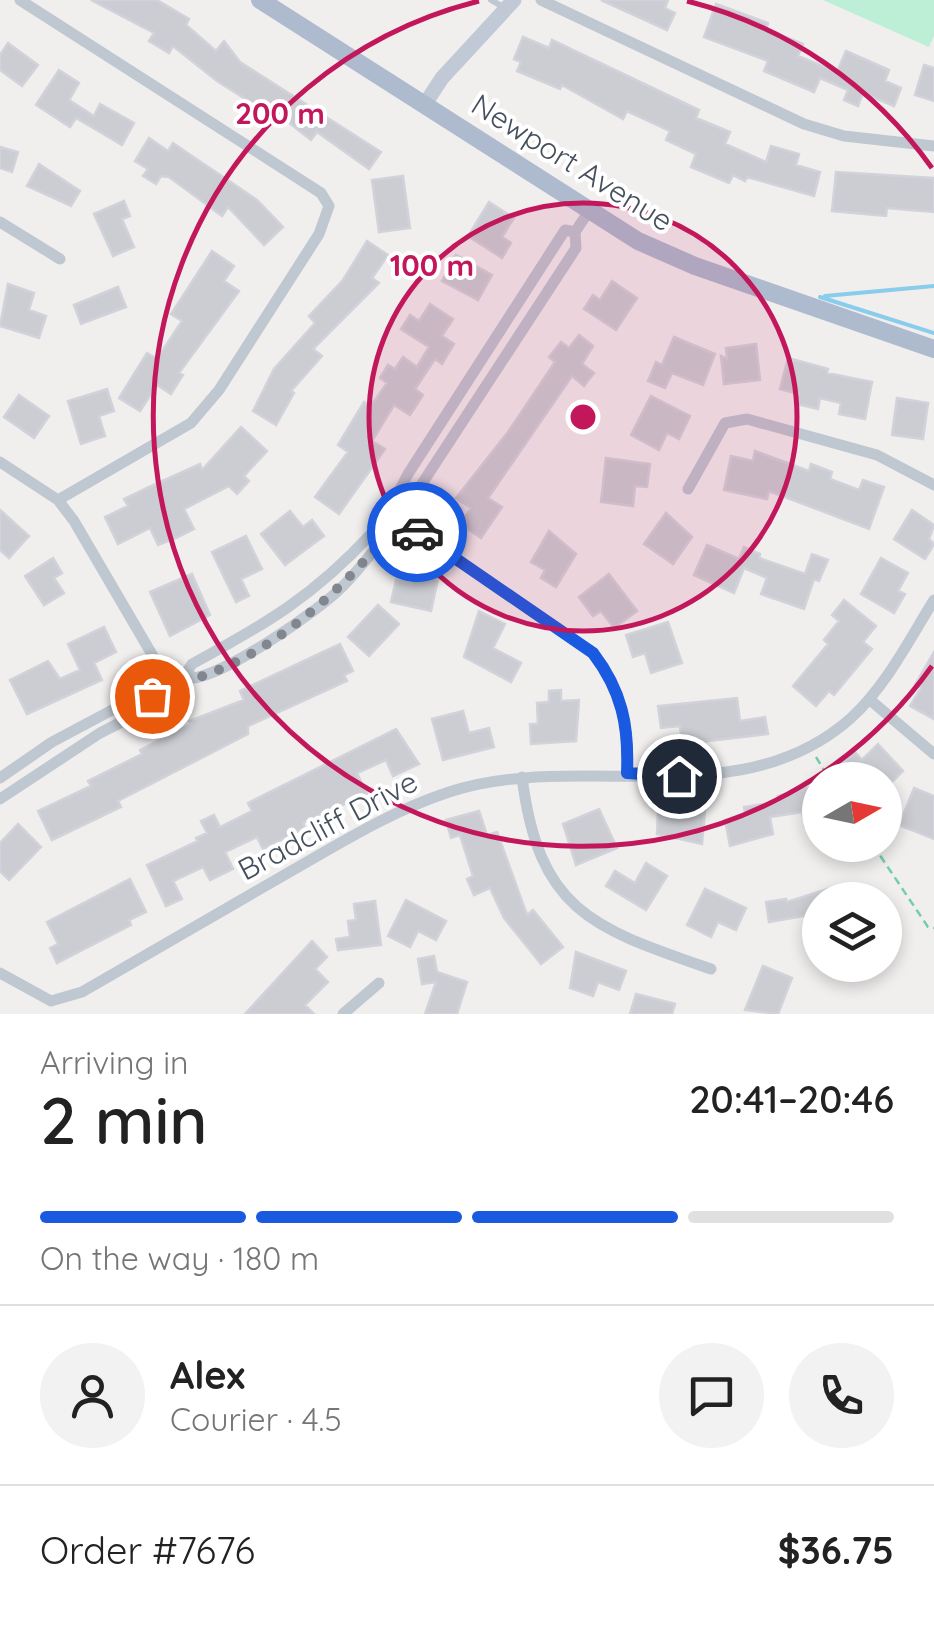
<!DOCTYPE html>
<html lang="en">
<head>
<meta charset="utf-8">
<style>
  :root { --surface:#fff; --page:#f2f2f2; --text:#222; --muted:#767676; --line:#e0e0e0; --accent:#195ae0 }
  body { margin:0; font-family:Quicksand,sans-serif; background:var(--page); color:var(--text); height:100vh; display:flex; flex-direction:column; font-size:38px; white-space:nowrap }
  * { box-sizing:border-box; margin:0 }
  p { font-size:32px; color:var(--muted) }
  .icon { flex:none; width:55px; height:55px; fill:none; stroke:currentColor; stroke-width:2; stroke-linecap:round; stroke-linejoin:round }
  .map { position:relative; height:1014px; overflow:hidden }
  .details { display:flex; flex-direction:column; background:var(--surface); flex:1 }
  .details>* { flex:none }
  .needle { width:65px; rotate:81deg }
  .tools { position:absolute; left:802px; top:762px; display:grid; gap:20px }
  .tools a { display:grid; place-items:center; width:100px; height:100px; border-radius:50%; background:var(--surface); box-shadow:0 5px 15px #0003; font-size:50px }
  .pin { position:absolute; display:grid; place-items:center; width:85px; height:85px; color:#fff; margin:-42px; border:5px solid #fff; border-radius:50%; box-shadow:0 2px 10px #0007 }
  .courier { position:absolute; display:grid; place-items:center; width:100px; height:100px; margin:-50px; border:8px solid #195ae0; border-radius:50%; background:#fff; color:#222; box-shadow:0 2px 12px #0007 }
  .headline em { font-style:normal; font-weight:600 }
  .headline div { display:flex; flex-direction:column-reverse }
  .headline { display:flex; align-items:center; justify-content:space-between; height:170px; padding:0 40px }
  h1 { font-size:65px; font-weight:600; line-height:75px }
  .bar { display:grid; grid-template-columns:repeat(4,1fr); gap:15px 10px; align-content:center; height:120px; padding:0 40px }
  .bar i { height:12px; border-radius:8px; background:var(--line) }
  .bar .current { background:var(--accent) }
  .bar p { grid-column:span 4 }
  .line { display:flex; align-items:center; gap:25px; padding:0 40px; border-top:2px solid var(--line) }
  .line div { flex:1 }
  .round { display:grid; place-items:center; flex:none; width:105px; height:105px; border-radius:52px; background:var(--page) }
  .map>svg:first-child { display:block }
  .green { fill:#bcefd5 }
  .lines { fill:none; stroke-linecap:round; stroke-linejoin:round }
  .stream { stroke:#89ccec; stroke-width:4 }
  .building { fill:#cbcdd3; stroke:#d2d3da; stroke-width:2.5 }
  .path { stroke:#74cdab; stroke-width:2.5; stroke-dasharray:8 5; stroke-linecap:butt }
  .lane { stroke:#bfc7d0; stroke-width:6 }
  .street { stroke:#bfc7d0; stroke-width:11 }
  .secondary { stroke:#c1c9d7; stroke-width:15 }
  .primary { stroke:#aebacd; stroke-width:18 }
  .done { stroke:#82878f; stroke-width:10; stroke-dasharray:0 18 }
  .route { stroke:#195ae0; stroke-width:12 }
  .ring { fill:none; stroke:#c2185b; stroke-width:5 }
  .labels { text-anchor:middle; stroke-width:8; stroke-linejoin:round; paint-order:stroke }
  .street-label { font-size:30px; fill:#464f5c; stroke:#fff }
  .centre { fill:#c2185b; stroke:#fff; stroke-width:5 }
  .ring-label { font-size:30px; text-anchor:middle; font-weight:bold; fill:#c2185b; stroke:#fff; stroke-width:8; stroke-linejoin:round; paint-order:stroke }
</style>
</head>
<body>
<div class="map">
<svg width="934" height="1014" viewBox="0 0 934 1014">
  <rect width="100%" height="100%" fill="#f1eeee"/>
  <path class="green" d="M823,0H934V36L929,47Z"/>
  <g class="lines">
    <path class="stream" d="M825,296L934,286
      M820,297L934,333"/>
  </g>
  <path class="building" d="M91,0H157L189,19L186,25L216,51L224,41L240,62L381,152L369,169L317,132L311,140L269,107L266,112L217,81L173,46L169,53L149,41L154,33Z
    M601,0H668L665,8L675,13L667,30Z
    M716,4L768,23L766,29L803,44L798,56L837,72L846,51L889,70L885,81L901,88L894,106L863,93L858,106L844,100L848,90L820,78L814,92L764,71L768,61L704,37Z
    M523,37L549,48L552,40L699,110L696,118L730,132L725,144L766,162L771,146L799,154L796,165L820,172L814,196L747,177L745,181L733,175L729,183L691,167L696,154L666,140L670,131L627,111L623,119L562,85L560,89L517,71L521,62L514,59Z
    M8,43L38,65L22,86L0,70V55Z
    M924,65L934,68V101L915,95Z
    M59,70L79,83L69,100L94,116L100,104L134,123L122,145L76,118L70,127L36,105Z
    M149,138L168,151L173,143L189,154L257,200L283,227L264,245L228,207L222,216L169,177L161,176L156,184L143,176L148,169L135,161Z
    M0,147L18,152L12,172L0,168Z
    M39,164L80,191L71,206L27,186Z
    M836,172L934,178V212L887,208L886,216L832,211Z
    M403,176L410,228L379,232L372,180Z
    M124,201L130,216L122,219L134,247L113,256L94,214Z
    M489,202L514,218L502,237L511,243L502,258L468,236Z
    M367,241L388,255L372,278L379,283L313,349L322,356L291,391L294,393L276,425L253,411L274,369L315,323L309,316L343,280Z
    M212,251L234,266L224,281L239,291L179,373L183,375L171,394L157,385L140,411L119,398L147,353L157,359L182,321L171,314Z
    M456,255L492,275L478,300L442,281Z
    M612,281L637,298L616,330L584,309L593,295L600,300Z
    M8,284L34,293L29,310L46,316L39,338L0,326Z
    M118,287L126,307L81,324L74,305Z
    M430,304L453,319L442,336L454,344L442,364L435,359L415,389L423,395L410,415L394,405L372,441L385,449L339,514L315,497L348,452L338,445L364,402L371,406L387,383L380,378L388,365L395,369L403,357L417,367L429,347L401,329L410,315L419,321Z
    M579,335L593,346L582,364L594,373L584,386L572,376L488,498L502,507L481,538L460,524L471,508L456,498L508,432L555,362L549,357L561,342L569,348Z
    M674,337L715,354L703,385L672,373L665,388L648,381L656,362L662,365Z
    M756,344L760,380L724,384L721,356L727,359L726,348Z
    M788,358L828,369L827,373L872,382L865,419L839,414L841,403L820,398L818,409L797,404L799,394L780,389Z
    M107,389L114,411L99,416L105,436L81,444L68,401Z
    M19,395L49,416L34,438L4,417Z
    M651,396L690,416L679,439L667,433L659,450L631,435Z
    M897,398L928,403L923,439L892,435Z
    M241,427L267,451L244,476L249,481L237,494L229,486L184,509L194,529L178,537L158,545L150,528L118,544L105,517L128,506L124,499L147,488L200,464L202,470Z
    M755,451L809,471L811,464L832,472L830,479L859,490L863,480L884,487L869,529L769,491L767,499L724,490L731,456L753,461Z
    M606,458L650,464L647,487L635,486L633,506L601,502Z
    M0,510L29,536L9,558L0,550Z
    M912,510L934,525L929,539L934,544L925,559L894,539Z
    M290,511L303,527L312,520L324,536L285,565L261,534Z
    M666,513L692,537L673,564L644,544Z
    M549,531L576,554L556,587L541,578L545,570L531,562Z
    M246,536L262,569L241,579L249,596L236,602L212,552Z
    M707,545L739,559L744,547L760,554L759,558L805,574L812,554L828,560L819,581L814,579L804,609L761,594L767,578L744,568L734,593L694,575Z
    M53,558L62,573L54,578L64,593L44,605L25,576Z
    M881,558L908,573L898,591L905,594L894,613L861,594Z
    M414,573L438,579L431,611L391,602L396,580L412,584Z
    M192,574L210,615L170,636L150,592Z
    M609,574L637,611L614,628L601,611L593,616L579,597Z
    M844,600L876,626L863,642L872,649L834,695L829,691L816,706L793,686L828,644L824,640L839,621L832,615Z
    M378,605L399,624L369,656L348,637Z
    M479,611L505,624L493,648L521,663L511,682L464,657Z
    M668,622L682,663L651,673L645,653L633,657L626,635Z
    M104,627L116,652L94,663L102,680L27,714L10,680L48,661L60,679L80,670L68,644Z
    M340,644L353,671L344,675L347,681L248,726V734L118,801L121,807L52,840L38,811L91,786L88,781L142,754L140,750L191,724L189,721L244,700L240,691Z
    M934,652V719L910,706L921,688L915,685Z
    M561,690V701L579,700L576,741L531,744L530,724H538L537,703L549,702V691Z
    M737,698L740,721L765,717L768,734L682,744L680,726L661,728L658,706Z
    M463,711L469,733L489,728L494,747L443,760L432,719Z
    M396,729L419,764L393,776L386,760L357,773L367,794L303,823L305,828L263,849L257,837L225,852L233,869L210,880L203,867L173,881L182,899L166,906L147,865L198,841L196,838L207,833L201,821L214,815L220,827L252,811L248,803Z
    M878,744L903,771L885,789V780H851L839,767L855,752L862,760Z
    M818,785L820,822L805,826L802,812L770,817L773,834L730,846L725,820L746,817L744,807L778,802V796Z
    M914,788L934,796V839L899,825Z
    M677,808L705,810L702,844L657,834L658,811L677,813Z
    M599,809L617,848L576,865L563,824Z
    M479,811L487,835L497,832L527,915L533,910L563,947L541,964L504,918L490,888L474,895L467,879L473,876L460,835L451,838L446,820Z
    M18,824L41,847L9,880L0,871V843Z
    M646,863L667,876L646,910L606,886L615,871L635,883Z
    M130,879L146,912L129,920L131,925L57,963L50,948L58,944L47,922Z
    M843,884L849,900H820V918L811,922L809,915L769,922L766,902L786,899L787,902Z
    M705,889L746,908L736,930L718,922L711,937L687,925Z
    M406,900L446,921L436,940L418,931L410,947L388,936Z
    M375,901L381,945L338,950L336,939L350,937L348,921L356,920L354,904Z
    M312,941L327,957L315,969L328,982L305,1005L314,1014H245Z
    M576,952L626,971L619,990L598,982L593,996L570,988Z
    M434,956L437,972L467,982L457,1014H425L436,982L422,984L418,959Z
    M763,966L792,978L778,1014L745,1010Z
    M636,994L675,1004L672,1014H630Z"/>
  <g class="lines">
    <path class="path" d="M816,757L830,780
      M873,845L928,927L934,928"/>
    <path class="lane" d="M491,0L505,8"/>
    <path class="street" d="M20,0L321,193L329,206L319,234L219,390L191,423L58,500
      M541,0L804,124L844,136L934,146
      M0,222L60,259
      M575,232L565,230L408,474L399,491L404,500L414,496L576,248L575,232L589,211
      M0,462L58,500L74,521L171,687
      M688,489L725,423L747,419L877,455L934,485
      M392,515L593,653C622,691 629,725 627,773
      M382,532L372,533C314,596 266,624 192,664L188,670L191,678C221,678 320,610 342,587C357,572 370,555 383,539L382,532L402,498
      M869,699L934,754
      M522,777C539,912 593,928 711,969
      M0,778L52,742L146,692L153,696L190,676
      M0,799L100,733L149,708L153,696
      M0,973L51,1001L82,992C150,953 218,914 286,874C339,844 391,811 449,792C581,749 739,818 851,718C886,686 909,640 934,600
      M343,1014L379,983"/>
    <path class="secondary" d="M425,104L442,78L514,0"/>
    <path class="primary" d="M260,0L638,241L695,266L934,349"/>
  </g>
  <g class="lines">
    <path class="done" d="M152,696C172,686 183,683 200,677C273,652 335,596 383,540L382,532L392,515L417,532"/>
    <path class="route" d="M417,532L593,653C622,691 629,726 627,773L679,776"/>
  </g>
  <circle cx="583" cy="417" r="214" fill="#c2185b" fill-opacity=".12"/>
  <g class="ring">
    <circle cx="583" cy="417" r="214"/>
    <path d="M932 666A429 429 0 1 1 479 1M687 1A429 429 0 0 1 932 168"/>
  </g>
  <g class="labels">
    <g class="street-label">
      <text transform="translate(572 163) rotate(32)" y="10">Newport Avenue</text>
      <text transform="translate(328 826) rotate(-28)" y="10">Bradcliff Drive</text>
    </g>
  </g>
  <circle cx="583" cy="417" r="15" class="centre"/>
  <g class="ring-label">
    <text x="280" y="124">200 m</text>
    <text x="432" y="276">100 m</text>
  </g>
</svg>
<div class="tools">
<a><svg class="needle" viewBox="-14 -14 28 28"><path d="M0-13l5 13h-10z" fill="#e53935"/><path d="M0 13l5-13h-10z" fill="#767676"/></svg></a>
<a><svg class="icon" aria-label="layers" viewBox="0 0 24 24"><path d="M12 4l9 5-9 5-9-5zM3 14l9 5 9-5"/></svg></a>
</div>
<div class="pin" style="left:152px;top:696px;background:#ea580c"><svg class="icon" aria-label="bag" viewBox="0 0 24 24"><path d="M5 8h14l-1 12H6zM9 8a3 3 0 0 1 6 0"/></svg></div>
<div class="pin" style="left:679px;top:776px;background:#1f2937"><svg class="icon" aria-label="home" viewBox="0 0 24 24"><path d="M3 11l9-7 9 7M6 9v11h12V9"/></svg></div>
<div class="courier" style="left:417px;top:532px"><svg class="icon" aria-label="car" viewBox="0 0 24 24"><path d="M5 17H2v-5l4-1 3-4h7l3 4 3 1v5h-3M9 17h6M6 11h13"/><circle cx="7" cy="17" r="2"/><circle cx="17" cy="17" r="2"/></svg></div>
</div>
<section class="details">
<div class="headline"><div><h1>2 min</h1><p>Arriving in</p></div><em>20:41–20:46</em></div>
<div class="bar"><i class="current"></i><i class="current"></i><i class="current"></i><i></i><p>On the way · 180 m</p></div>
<div class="line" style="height:180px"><a class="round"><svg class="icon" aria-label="person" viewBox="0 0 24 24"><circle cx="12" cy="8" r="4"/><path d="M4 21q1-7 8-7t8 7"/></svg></a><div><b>Alex</b><p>Courier · 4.5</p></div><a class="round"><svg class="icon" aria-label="chat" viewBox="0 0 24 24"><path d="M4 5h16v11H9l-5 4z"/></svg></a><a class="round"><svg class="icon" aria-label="phone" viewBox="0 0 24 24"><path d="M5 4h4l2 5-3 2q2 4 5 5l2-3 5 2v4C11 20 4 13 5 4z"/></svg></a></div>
<div class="line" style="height:130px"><div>Order #7676</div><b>$36.75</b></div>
</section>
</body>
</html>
